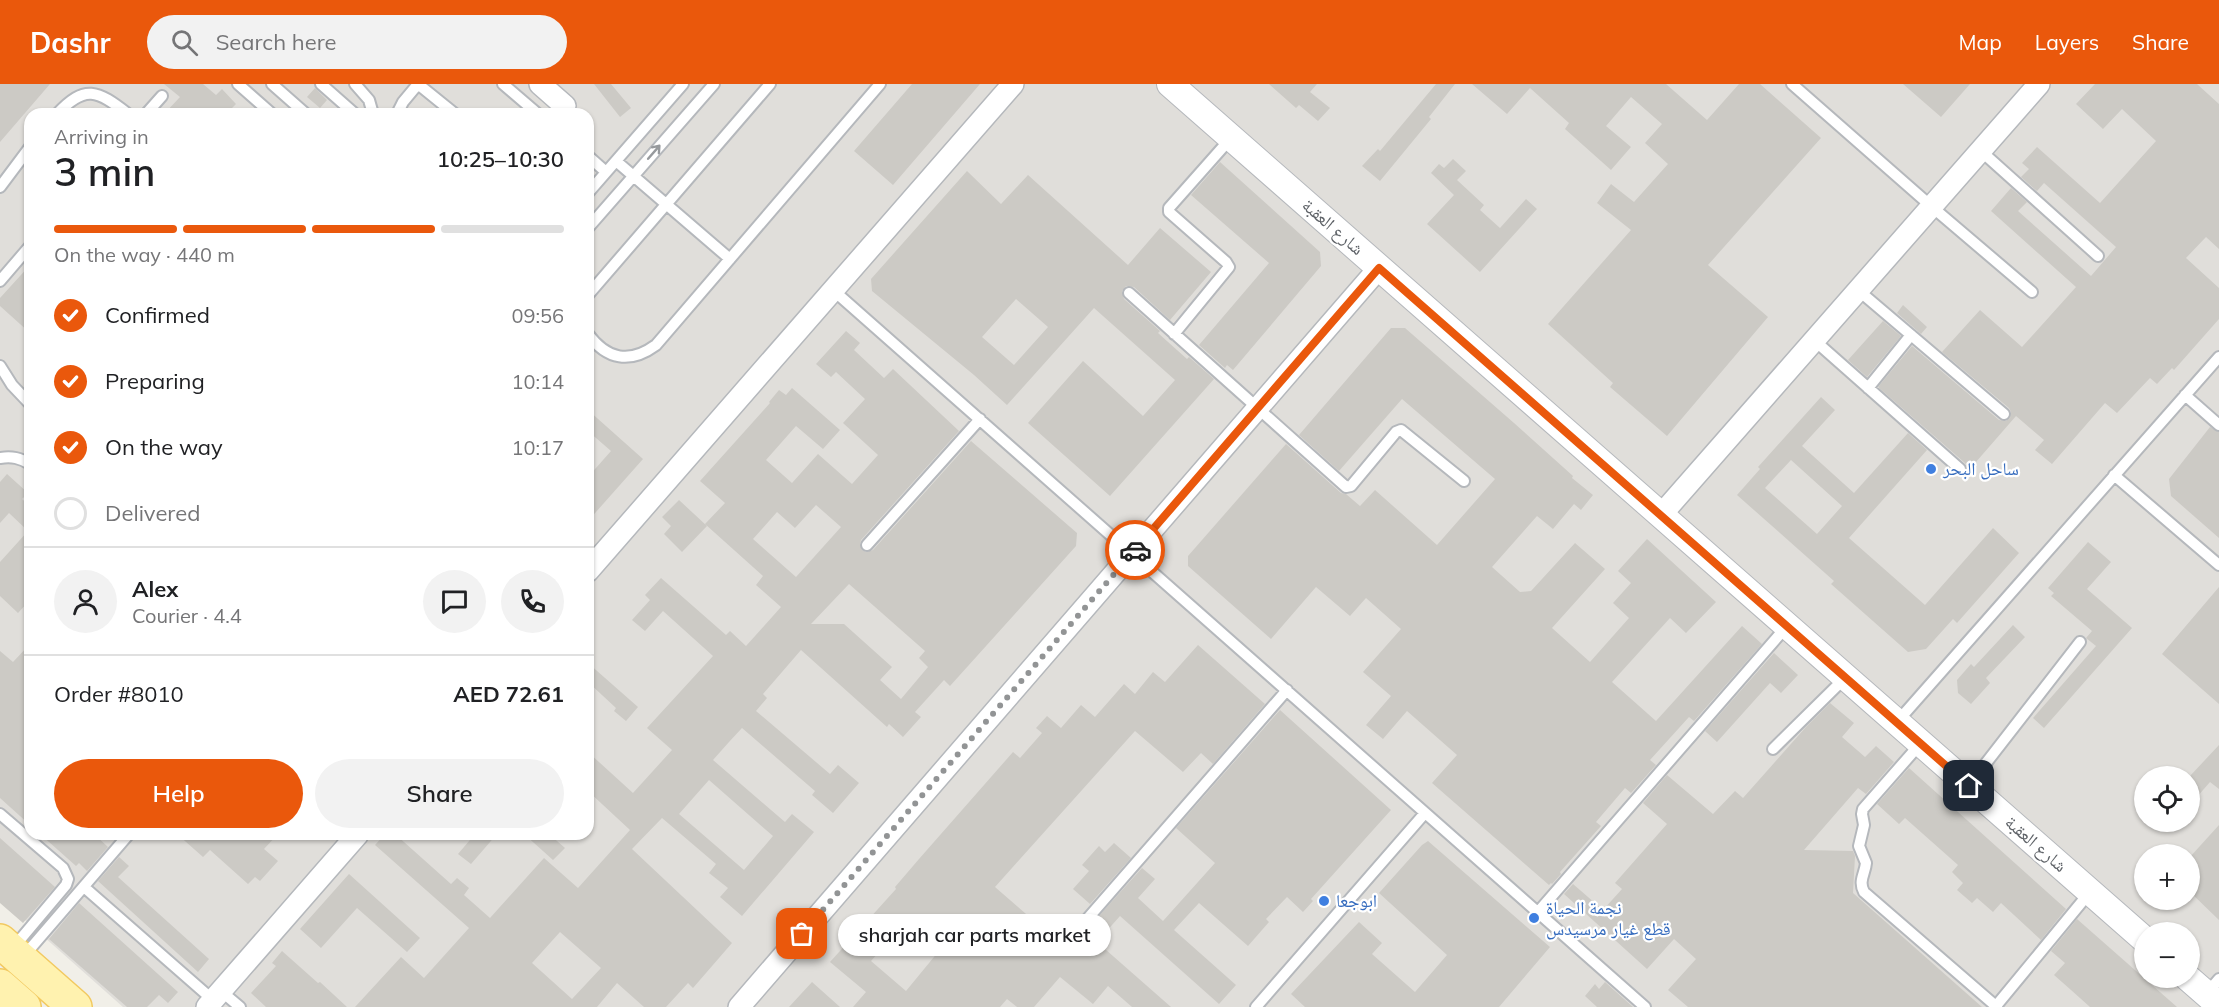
<!DOCTYPE html>
<html lang="en">
<head>
<meta charset="utf-8">
<style>
  :root { --surface:#fff; --page:#f2f2f2; --text:#202124; --muted:#757577; --line:#e0e0e0; --accent:#ea580c }
  body { margin:0; font-family:Mulish,"Noto Naskh Arabic",sans-serif; background:var(--page); color:var(--text); height:100vh; display:flex; flex-direction:column; font-size:22px; white-space:nowrap }
  * { box-sizing:border-box; margin:0 }
  p { font-size:20px; color:var(--muted) }
  .icon { flex:none; width:33px; height:33px; fill:none; stroke:currentColor; stroke-width:2; stroke-linecap:round; stroke-linejoin:round }
  .map { position:relative; flex:1; overflow:hidden }
  .drawer { position:absolute; left:24px; top:24px; width:570px; height:732px; display:flex; flex-direction:column; background:var(--surface); border-radius:18px; box-shadow:0 2px 4px #0004 }
  .drawer>* { flex:none }
  .controls { position:absolute; left:2134px; top:682px; display:grid; gap:12px }
  .controls a { display:grid; place-items:center; width:66px; height:66px; border-radius:50%; background:var(--surface); box-shadow:0 2px 4px #0004; font-size:30px }
  .pin { position:absolute; display:grid; place-items:center; width:51px; height:51px; color:#fff; margin:-26px; border-radius:12px; box-shadow:0 3px 9px #0006 }
  .courier { position:absolute; display:grid; place-items:center; width:60px; height:60px; margin:-30px; border:4px solid #ea580c; border-radius:50%; background:#fff; color:#222; box-shadow:0 2px 8px #0007 }
  .bubble { position:absolute; height:42px; border-radius:21px; background:var(--surface); box-shadow:0 2px 4px #0004; font-size:20px; font-weight:600; line-height:42px; text-align:center }
  .head em { font-style:normal; font-weight:600 }
  .head div { display:flex; flex-direction:column-reverse }
  .head { display:flex; align-items:center; justify-content:space-between; height:102px; padding:0 30px }
  h1 { font-size:39px; font-weight:600; line-height:45px }
  .bar { display:grid; grid-template-columns:repeat(4,1fr); gap:9px 6px; align-content:center; height:72px; padding:0 30px }
  .bar i { height:8px; border-radius:4px; background:var(--line) }
  .bar .active { background:var(--accent) }
  .bar p { grid-column:span 4 }
  .line { display:flex; align-items:center; gap:15px; padding:0 30px; border-top:2px solid var(--line) }
  .line div { flex:1 }
  .round { display:grid; place-items:center; flex:none; width:63px; height:63px; border-radius:32px; background:var(--page) }
  ol { padding:0 30px; list-style:none }
  li { display:flex; align-items:center; gap:18px; height:66px }
  li p { margin-inline-start:auto }
  li .icon { padding:6px; border-radius:50%; background:var(--accent); color:#fff; stroke-width:4 }
  li:last-child { color:var(--muted) }
  li i { width:33px; height:33px; border:3px solid var(--line); border-radius:50% }
  .primary-button { display:flex; gap:12px; margin-top:auto; padding:12px 30px }
  .primary-button a { flex:1; height:69px; border-radius:36px; background:var(--accent); color:#fff; font-size:24px; font-weight:600; line-height:69px; text-align:center }
  .primary-button a+a { background:var(--page); color:var(--text) }
  header { display:flex; align-items:center; gap:36px; box-sizing:border-box; height:84px; padding:0 30px; background:var(--accent); color:#fff }
  header strong { font-size:28px }
  nav { display:flex; gap:33px; margin-inline-start:auto; font-size:21px }
  .search { width:420px; height:54px; background:var(--page); display:flex; align-items:center; gap:15px; box-sizing:border-box; padding:0 21px; border-radius:33px; color:var(--muted); font-size:22px }
  .map>svg:first-child { display:block }
  .industrial { fill:#e0deda; fill-rule:evenodd }
  .building { fill:#cccac5; fill-rule:evenodd }
  .lines { fill:none; stroke-linecap:round; stroke-linejoin:round }
  .service-casing { stroke:#b5b8bc; stroke-width:14 }
  .minor-casing { stroke:#b5b8bc; stroke-width:24 }
  .tertiary-casing { stroke:#b5b8bc; stroke-width:28 }
  .primary-casing { stroke:#f2c960; stroke-width:36 }
  .service { stroke:#fff; stroke-width:10 }
  .minor { stroke:#fff; stroke-width:21 }
  .tertiary { stroke:#fff; stroke-width:26 }
  .primary { stroke:#fff2af; stroke-width:33 }
  .oneway { stroke:#979a9d }
  .done { stroke:#929495; stroke-width:6; stroke-dasharray:0 10.8 }
  .route { stroke:#ea580c; stroke-width:8 }
  .shop-dot { fill:#3f7fe0; stroke:#fff; stroke-width:2 }
  .labels { text-anchor:middle; stroke-width:4.5; stroke-linejoin:round; paint-order:stroke }
  .street-label { font-size:18px; fill:#5f6368; stroke:#fff }
  .shop-label { font-size:18px; fill:#366cbe; stroke:#fff; text-anchor:start }
</style>
</head>
<body>
<header>
<strong>Dashr</strong>
<div class="search"><svg class="icon" aria-label="search" viewBox="0 0 24 24"><circle cx="10" cy="10" r="6"/><path d="M15 15l6 6"/></svg>Search here</div>
<nav><a>Map</a><a>Layers</a><a>Share</a></nav>
</header>
<div class="map">
<svg width="2219" height="923" viewBox="0 0 2219 923">
  <rect width="100%" height="100%" fill="#f1efe8"/>
  <path class="industrial" d="M0,0H2219V923H123L0,814ZM30,30H588V750H30ZM2145,693H2190V738H2145ZM2145,771H2190V816H2145ZM2145,849H2190V894H2145Z"/>
  <path class="building" d="M0,0H50L0,58Z
    M164,0H203L216,11L222,5L236,20L226,30H164L180,13Z
    M594,0H611L631,24L620,33Z
    M912,0H980L893,101L854,67Z
    M1269,0H1317L1310,8L1330,24L1318,37L1299,21L1296,24Z
    M1436,0H1455L1429,33L1431,35L1380,97L1362,82L1378,65L1380,67Z
    M1472,0H1666L1707,36L1739,0H1760L1821,54L1708,181L1768,233L1667,352L1610,303L1613,299L1548,240L1631,146L1597,119L1611,100L1634,118L1668,80L1645,59L1662,40L1631,13L1606,42L1631,63L1611,86L1565,45L1569,39L1530,4L1507,30Z
    M1903,0H1970L1941,33Z
    M2095,0H2197L2219,20V165L2206,153L2186,174L2219,204V235L2174,286L2172,284L2157,300L2150,294L2117,329L2105,319L2052,380L2035,366L2044,356L2016,332L1969,386L1965,379L1878,303L1912,262L1999,336L2006,337L2010,334L2011,328L2009,324L1942,268L1980,226L2022,263L2076,203L1991,127L2011,104L2027,118L2018,127L2091,192L2116,163L2044,99L2037,107L2021,93L2029,85L2022,79L2037,63L2100,119L2156,57L2122,25L2103,45L2076,20Z
    M315,4L327,16L320,24L307,13Z
    M1453,75L1466,87L1457,96L1484,121L1480,126L1500,144L1526,115L1537,125L1480,188L1427,140L1454,111L1431,89L1439,80L1444,84Z
    M1220,78L1320,168L1321,182L1233,286L1227,281L1225,284L1199,261L1269,179L1191,111Z
    M967,87L1001,120L1028,91L1128,181L1160,144L1211,188L1170,236L1134,203L1126,202L1122,207L1124,215L1160,247L1158,249L1187,275L1189,273L1214,295L1110,412L1028,339L1083,277L1143,332L1175,296L1094,224L1007,321L974,291L872,207L871,195ZM1016,215L1048,243L1014,281L982,253Z
    M30,181V249L0,222V214Z
    M1903,221L1927,243L1921,250L1897,229Z
    M1883,237L1901,252L1867,293L1848,276Z
    M1391,244H1405L1514,339L1573,392L1572,394L1593,411L1581,426L1574,420L1553,445L1537,432L1492,483L1520,508L1531,507L1575,459L1605,485L1552,544L1590,578L1629,534L1613,519L1631,499L1618,487L1647,455L1716,518L1686,549L1670,534L1612,598L1656,637L1742,542L1762,560L1694,637L1689,633L1650,676L1656,681L1631,709L1625,704L1596,738L1601,742L1560,788L1561,790L1552,800L1551,799L1549,801L1432,699L1457,671L1407,627L1383,655L1366,641L1391,612L1363,588L1401,545L1366,514L1350,532L1316,503L1271,555L1188,482V472L1286,360L1341,409L1346,410L1360,422L1375,406L1437,461L1495,395L1402,315L1339,387L1299,351Z
    M846,247L860,259L854,266L884,294L893,285L959,347L861,456L860,460L862,466L866,468L873,466L971,357L1077,449L1076,462L950,602L944,596L915,628L921,633L903,653L889,640L887,643L801,566L763,610L767,614L756,627L830,690L838,681L859,699L833,729L812,711L815,707L742,644L729,658L713,676L785,738L792,730L814,748L742,832L720,813L728,804L709,789L716,780L662,734L632,765L732,859L693,904L688,899L666,923H644L617,899L597,923H355L401,873L424,894L469,844L375,761L385,750H395L451,800L457,794L469,804L464,811L490,834L544,774L578,804L630,746L588,707V668L633,709L672,666L647,644L713,572L663,527L645,547L632,536L650,516L645,511L661,494L726,551L730,547L746,562L781,523L756,501L763,492L705,440L725,419L700,397L770,319L769,318L779,306L786,311L792,304L840,346L823,365L796,342L766,376L792,399L818,370L852,400L878,371L843,339L865,315L836,288L831,293L816,280ZM816,421L841,443L796,493L753,455L777,428L795,444ZM849,500L925,567L919,574L928,583L901,615L880,596L892,583L844,540H811ZM709,696L773,752L744,786L679,730ZM560,848L601,884L572,915L532,879Z
    M1821,313L1835,326L1802,362L1854,409L1908,349L1927,366L1849,454L1925,521L1993,444L2019,469L1957,539L1953,535L1926,565L1908,568L1831,500L1834,497L1737,411L1760,385L1758,383ZM1791,376L1842,422L1817,450L1765,404Z
    M588,326L643,375L588,437V393L611,367L588,347Z
    M2210,343L2219,348V454L2171,412L2169,395Z
    M7,390L28,409L22,415L30,422V516L18,529L0,512V478L28,447L9,429L0,439V398Z
    M679,416L707,442L682,468L664,450L671,442L662,433Z
    M2088,458L2111,478L2087,505L2132,544L2044,644L2033,634L2096,562L2086,554L2092,547L2051,512L2054,509L2048,504Z
    M2219,503V620L2162,570Z
    M2013,541L2025,553L1986,594L1990,599L1971,620L1958,609L1957,596L1971,580L1974,583Z
    M30,560V741L0,714V567L13,578Z
    M1198,561L1265,620L1213,680L1201,669L1183,688L1135,647L995,803L1064,863L1070,864L1142,784L1155,795L1138,814L1163,837L1215,779L1176,744L1280,626L1391,726L1311,815L1313,817L1303,828L1287,813L1266,835L1269,838L1248,862L1199,819L1174,846L1236,901L1219,920L1120,832L1097,858L1171,923H1132L1108,902L1093,920L1060,893L1034,923H1017L1007,915L1000,923H853L866,908L830,878L896,805L895,803L919,775L1013,668L1020,674L1042,649L1036,644L1047,632L1061,644L1081,621L1095,633L1124,600L1135,610L1153,588L1165,598ZM910,833L943,862L906,907L871,877Z
    M1774,569L1798,591L1781,609L1770,599L1717,658L1705,647Z
    M588,579L638,623L626,637L614,627L616,624L588,598Z
    M1830,619L1854,639L1842,653L1865,673L1876,662L1894,678L1866,710L1858,704L1804,766L1853,767L1855,772L1853,809L1982,923H1688L1668,906L1696,875L1674,855L1647,885L1564,810L1573,800L1603,826L1622,805L1615,799L1667,740L1643,719L1667,691L1713,730L1735,707L1743,714L1806,643Z
    M2219,661V705L2210,698L2190,721V692Z
    M1909,684L2066,825L2041,856L2001,819L1993,828L1977,814L1972,819L1957,806L1963,799L1952,788L1958,781L1905,734L1899,740L1877,720Z
    M2219,741V836L2190,808V786L2196,778L2190,773Z
    M40,750H94L108,763L87,787L79,779L76,782Z
    M177,750H278L264,765L278,777L260,797L255,793L248,800L210,766L203,773Z
    M475,750H497L471,780L458,770Z
    M524,750H549L565,764L553,776Z
    M0,754L55,803L23,839L0,819Z
    M1428,757L1550,863L1499,923H1305L1291,910L1359,838L1382,859L1372,870L1415,908L1447,871L1379,809L1422,761Z
    M1114,759L1131,774L1090,820L1073,805L1089,787L1082,781L1099,762L1105,768Z
    M119,773L129,782L118,793L209,875L198,888L98,797Z
    M349,790L420,854L407,868L357,824L321,864L300,845Z
    M79,819L178,908L168,919L159,911L147,923H127L49,855Z
    M2077,835L2177,923H2090L2071,906L2054,891L2065,879L2051,867Z
    M282,867L318,899L320,898L347,923H266L251,909L276,882L272,879Z
    M812,898L840,923H789Z
    M1605,898L1633,923H1597L1585,912L1595,900L1599,905Z"/>
  <g class="lines">
    <g class="service-casing">
      <path id="service" d="M238,0L272,30
        M272,0L306,30
        M321,0L355,30
        M355,0L369,16L373,30
        M418,0L455,30
        M503,0L538,30
        M1792,0L1931,122L2032,208
        M57,30C85,0 97,6 128,30
        M146,30L162,12
        M397,30L403,18L418,0
        M1981,67L2098,172
        M588,72L606,88
        M616,77L730,175
        M0,103L30,63
        M588,109L683,0
        M588,144L714,0
        M0,197L30,162
        M833,206L1645,923
        M1858,206L2004,330
        M1129,209L1346,403L1351,402L1396,348L1401,346L1464,397
        M588,211L770,0
        M588,250C607,276 630,280 656,261L880,0
        M1174,250L1229,183L1226,178L1169,128V124L1231,54
        M1814,256L1960,385
        M0,282L12,301L30,320
        M1868,304L1911,251
        M2185,311L2219,341
        M0,374C12,372 20,374 30,380
        M2114,391L2219,481
        M867,461L980,335
        M1897,638L2219,273
        M1921,659L1863,725L1862,730L1864,741L1859,762L1866,779C1865,790 1858,797 1864,808L1997,923
        M1773,665L1845,594
        M1969,701L2080,558
        M0,730L63,784L68,795L66,801L13,864
        M84,803L213,916
        M1538,828L1787,542
        M1068,857L1287,606
        M23,873L129,750
        M221,907L240,923
        M2207,909L2219,895
        M1996,922L2090,808
        M1256,923L1425,729"/>
    </g>
    <g class="minor-casing">
      <path id="minor" d="M540,0L565,22
        M1661,431L2039,0
        M588,487L1013,0
        M207,923L358,750
        M739,923L1379,184"/>
    </g>
    <g class="tertiary-casing">
      <path id="tertiary" d="M1170,0L2145,856
        M2188,894L2219,921"/>
    </g>
    <g class="primary-casing">
      <path id="primary" d="M0,857L75,923
        M0,902L24,923"/>
    </g>
    <use href="#service" class="service"/>
    <use href="#minor" class="minor"/>
    <use href="#tertiary" class="tertiary"/>
    <use href="#primary" class="primary"/>
  </g>
  <defs><path id="oneway-shaft" d="M-6 0H5M1.5-3L5.5 0L1.5 3" fill="none" stroke-width="1.6" stroke-linecap="round" stroke-linejoin="round" transform="scale(1.5)"/></defs>
  <use class="oneway" href="#oneway-shaft" transform="translate(654 68) rotate(-49)"/>
  <g class="lines">
    <path class="done" d="M802,850L1135,466"/>
    <path class="route" d="M1135,466L1379,184L1969,702"/>
  </g>
  <g class="shop-dot">
    <circle cx="1931" cy="385" r="6"/>
    <circle cx="1324" cy="817" r="6"/>
    <circle cx="1534" cy="834" r="6"/>
  </g>
  <g class="labels">
    <g class="street-label">
      <text transform="translate(1333 143) rotate(41)" y="6">شارع العقبة</text>
      <text transform="translate(2036 760) rotate(41)" y="6">شارع العقبة</text>
    </g>
    <g class="shop-label">
      <text x="1943" y="391">ساحل البحر</text>
      <text x="1336" y="823">ابوجعا</text>
      <text x="1546" y="830">نجمة الحياة<tspan x="1546" dy="21">قطع غيار مرسيدس</tspan></text>
    </g>
  </g>
</svg>
<div class="controls">
<a><svg class="icon" aria-label="locate" viewBox="0 0 24 24"><circle cx="12" cy="12" r="6"/><path d="M12 2v4M12 18v4M2 12h4M18 12h4"/></svg></a>
<a>+</a>
<a>−</a>
</div>
<div class="pin" style="left:802px;top:850px;background:#ea580c"><svg class="icon" aria-label="bag" viewBox="0 0 24 24"><path d="M5 8h14l-1 12H6zM9 8a3 3 0 0 1 6 0"/></svg></div>
<div class="pin" style="left:1969px;top:702px;background:#1f2937"><svg class="icon" aria-label="home" viewBox="0 0 24 24"><path d="M3 11l9-7 9 7M6 9v11h12V9"/></svg></div>
<div class="courier" style="left:1135px;top:466px"><svg class="icon" aria-label="car" viewBox="0 0 24 24"><path d="M5 17H2v-5l4-1 3-4h7l3 4 3 1v5h-3M9 17h6M6 11h13"/><circle cx="7" cy="17" r="2"/><circle cx="17" cy="17" r="2"/></svg></div>
<div class="bubble" style="left:838px;top:830px;width:273px">sharjah car parts market</div>
<section class="drawer">
<div class="head"><div><h1>3 min</h1><p>Arriving in</p></div><em>10:25–10:30</em></div>
<div class="bar"><i class="active"></i><i class="active"></i><i class="active"></i><i></i><p>On the way · 440 m</p></div>
<ol>
<li><svg class="icon" aria-label="check" viewBox="0 0 24 24"><path d="M5 12l5 5 9-10"/></svg>Confirmed<p>09:56</p></li>
<li><svg class="icon" aria-label="check" viewBox="0 0 24 24"><path d="M5 12l5 5 9-10"/></svg>Preparing<p>10:14</p></li>
<li><svg class="icon" aria-label="check" viewBox="0 0 24 24"><path d="M5 12l5 5 9-10"/></svg>On the way<p>10:17</p></li>
<li><i></i>Delivered</li>
</ol>
<div class="line" style="height:108px"><a class="round"><svg class="icon" aria-label="person" viewBox="0 0 24 24"><circle cx="12" cy="8" r="4"/><path d="M4 21q1-7 8-7t8 7"/></svg></a><div><b>Alex</b><p>Courier · 4.4</p></div><a class="round"><svg class="icon" aria-label="chat" viewBox="0 0 24 24"><path d="M4 5h16v11H9l-5 4z"/></svg></a><a class="round"><svg class="icon" aria-label="phone" viewBox="0 0 24 24"><path d="M5 4h4l2 5-3 2q2 4 5 5l2-3 5 2v4C11 20 4 13 5 4z"/></svg></a></div>
<div class="line" style="height:78px"><div>Order #8010</div><b>AED 72.61</b></div>
<div class="primary-button"><a>Help</a><a>Share</a></div>
</section>
</div>
</body>
</html>
